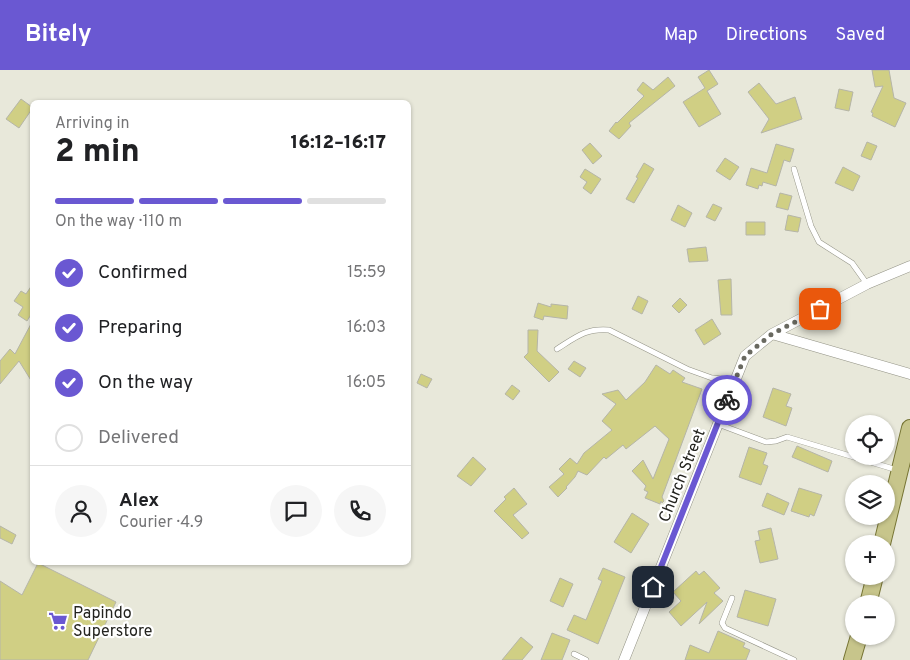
<!DOCTYPE html>
<html lang="en">
<head>
<meta charset="utf-8">
<style>
  :root { --surface:#fff; --page:#f6f6f6; --text:#202124; --muted:#757577; --line:#e0e0e0; --accent:#6a58d2 }
  body { margin:0; font-family:Overpass,sans-serif; background:var(--page); color:var(--text); height:100vh; display:flex; flex-direction:column; font-size:19px; white-space:nowrap }
  * { box-sizing:border-box; margin:0 }
  p { font-size:16px; color:var(--muted) }
  .icon { flex:none; width:28px; height:28px; fill:none; stroke:currentColor; stroke-width:2; stroke-linecap:round; stroke-linejoin:round }
  .map { position:relative; flex:1; overflow:hidden }
  .panel { position:absolute; left:30px; top:30px; width:381px; height:465px; display:flex; flex-direction:column; background:var(--surface); border-radius:8px; box-shadow:0 1px 4px #0004 }
  .panel>* { flex:none }
  .fabs { position:absolute; left:845px; top:345px; display:grid; gap:10px }
  .fabs a { display:grid; place-items:center; width:50px; height:50px; border-radius:50%; background:var(--surface); box-shadow:0 1px 4px #0004; font-size:25px }
  .pin { position:absolute; display:grid; place-items:center; width:42px; height:42px; color:#fff; margin:-21px; border-radius:10px; box-shadow:0 2px 8px #0006 }
  .courier { position:absolute; display:grid; place-items:center; width:50px; height:50px; margin:-25px; border:4px solid #6a58d2; border-radius:50%; background:#fff; color:#222; box-shadow:0 1px 6px #0007 }
  .summary em { font-style:normal; font-weight:800 }
  .summary div { display:flex; flex-direction:column-reverse }
  .summary { display:flex; align-items:center; justify-content:space-between; height:85px; padding:0 25px }
  h1 { font-size:32px; font-weight:800; line-height:38px }
  .bar { display:grid; grid-template-columns:repeat(4,1fr); gap:8px 5px; align-content:center; height:60px; padding:0 25px }
  .bar i { height:6px; border-radius:4px; background:var(--line) }
  .bar .on { background:var(--accent) }
  .bar p { grid-column:span 4 }
  .line { display:flex; align-items:center; gap:12px; padding:0 25px; border-top:1px solid var(--line) }
  .line div { flex:1 }
  .round { display:grid; place-items:center; flex:none; width:52px; height:52px; border-radius:26px; background:var(--page) }
  ol { padding:0 25px; list-style:none }
  li { display:flex; align-items:center; gap:15px; height:55px }
  li p { margin-inline-start:auto }
  li .icon { padding:5px; border-radius:50%; background:var(--accent); color:#fff; stroke-width:4 }
  li:last-child { color:var(--muted) }
  li i { width:28px; height:28px; border:2px solid var(--line); border-radius:50% }
  header { display:flex; align-items:center; gap:30px; box-sizing:border-box; height:70px; padding:0 25px; background:var(--accent); color:#fff }
  header strong { font-size:24px }
  nav { display:flex; gap:28px; margin-inline-start:auto; font-size:18px }
  .map>svg:first-child { display:block }
  .building { fill:#d0cf84; stroke:#b5b5a8 }
  .lines { fill:none; stroke-linecap:round; stroke-linejoin:round }
  .lane-casing { stroke:#929285; stroke-width:6 }
  .street-casing { stroke:#929285; stroke-width:11 }
  .primary-casing { stroke:#767433; stroke-width:18 }
  .lane { stroke:#fff; stroke-width:5 }
  .street { stroke:#fff; stroke-width:10 }
  .primary { stroke:#c7c58b; stroke-width:16 }
  .done { stroke:#696960; stroke-width:5; stroke-dasharray:0 9 }
  .route { stroke:#6a58d2; stroke-width:6 }
  .labels { text-anchor:middle; stroke-width:4.5; stroke-linejoin:round; paint-order:stroke }
  .street-label { font-size:16px; fill:#24241f; stroke:#fff }
  .poi-label { font-size:16px; fill:#24241f; stroke:#fff; text-anchor:start }
</style>
</head>
<body>
<header>
<strong>Bitely</strong>
<nav><a>Map</a><a>Directions</a><a>Saved</a></nav>
</header>
<div class="map">
<svg width="910" height="590" viewBox="0 0 910 590">
  <rect width="100%" height="100%" fill="#e8e8da"/>
  <path class="building" d="M709,0L718,14L707,21L721,44L699,57L683,32L705,18L698,7Z
    M872,0H889L894,28L906,33L895,57L872,46L873,43L871,42L883,16L875,17Z
    M668,7L675,16L629,53L631,56L619,69L609,61L616,52L617,53L644,26L637,20L643,12L653,20Z
    M759,13L776,34L795,27L802,49L761,63L769,49L748,22Z
    M839,19L853,22L849,41L835,38Z
    M21,29L32,37V39L19,58L6,49Z
    M867,72L877,76L871,90L861,86Z
    M590,73L602,86L593,94L582,80Z
    M776,74L794,79L790,92L784,90L776,116L763,112L762,116L759,115L758,119L746,115L751,98L767,103Z
    M725,88L739,97L730,110L716,101Z
    M644,93L654,99L634,133L626,129L638,108L636,107Z
    M843,97L860,106L853,121L835,113Z
    M585,99L601,109L591,124L583,118L587,112L580,107Z
    M780,123L792,126L788,140L776,137Z
    M713,134L722,138L715,151L706,147Z
    M678,135L692,143L685,157L671,150Z
    M788,145L801,148L798,162L785,160Z
    M746,152H765V165H746Z
    M706,177L708,191L689,192L687,179Z
    M731,209L732,245H721L718,210Z
    M32,215V243L27,251L18,245L23,237L14,231L21,221L26,224Z
    M638,226L648,231L642,244L632,239Z
    M680,228L687,235L679,243L672,236Z
    M538,233L551,237V234L568,236L567,249L544,246L543,250L534,247Z
    M712,249L721,264L704,275L695,260Z
    M32,252V312L19,291L0,314V291L10,279L15,284Z
    M528,260H538L537,281L559,302L549,312L524,287L528,283Z
    M574,291L586,298L580,307L568,299Z
    M656,295L670,304L673,300L685,308L682,312L702,319L662,427L664,431L662,433L661,431L660,434L645,428L648,422L644,420L646,416L632,401L643,390L653,409L669,369L655,356L626,379L623,375L606,389L604,387L587,405L578,401L575,407L566,417L567,418L558,427L549,417L564,404L559,399L570,388L577,394L584,383L612,360L602,351L616,334L602,324L618,320L626,330L645,312Z
    M421,304L432,309L427,318L417,313Z
    M512,315L520,321L513,330L505,324Z
    M773,318L791,324L786,336L792,338L786,356L763,347Z
    M797,376L832,391L828,402L792,387Z
    M749,377L767,383L763,394L768,396L761,415L739,407Z
    M473,387L486,399L471,416L457,406Z
    M514,418L527,434L513,445L529,463L522,469L494,441L506,429L504,427Z
    M799,418L822,425L814,446L810,444L809,447L791,441Z
    M767,423L789,433L784,445L762,436Z
    M632,443L649,454L631,483L614,472Z
    M0,456L16,465L12,474L0,468Z
    M771,458L778,489L760,493L755,471L760,470L758,461Z
    M38,493L116,532L88,590H0V511L22,525Z
    M603,498L625,507L598,574L567,560L574,545L586,550L602,511L598,509Z
    M696,501L699,505L704,501L720,518L714,523L723,531L699,554L707,532L681,556L669,542L681,531L673,522Z
    M560,508L573,514L563,537L550,531Z
    M745,520L776,529L768,556L737,547Z
    M718,561L745,573L743,577L750,580L746,590H685L690,575L709,583Z
    M552,563L570,570L562,590H541Z
    M521,567L533,577L522,590H502Z"/>
  <g class="lines">
    <g class="lane-casing">
      <path id="lane" d="M794,99L811,156L819,172L852,193L867,214
        M557,279C576,267 586,258 609,260L687,299L712,308L735,310
        M718,354L766,372L776,371L787,367L897,400
        M732,528L722,553L725,558L794,590
        M574,584L586,590"/>
    </g>
    <g class="street-casing">
      <path id="street" d="M772,264L867,214L910,196
        M624,590L745,286L772,264L910,304"/>
    </g>
    <g class="primary-casing">
      <path id="primary" d="M882,474L910,358
        M868,534L875,506
        M852,590L859,566"/>
    </g>
    <use href="#lane" class="lane"/>
    <use href="#street" class="street"/>
    <use href="#primary" class="primary"/>
  </g>
  <g class="lines">
    <path class="done" d="M727,330L745,286L772,264L820,239"/>
    <path class="route" d="M653,517L727,330"/>
  </g>
  <defs>
    <g id="supermarket-bare" transform="scale(1.5)"><path d="M-6-5.5h2.5l.6 2H6L4.5 2H-2.5L-4.4-4H-6ZM-1.5 3.2a1.3 1.3 0 1 0 .1 0ZM3 3.2a1.3 1.3 0 1 0 .1 0Z" fill="#6a58d2" stroke="#fff" stroke-width="2.5" paint-order="stroke"/></g>
  </defs>
  <g fill-rule="evenodd">
    <use href="#supermarket-bare" x="58" y="551"/>
  </g>
  <g class="labels">
    <g class="street-label">
      <text transform="translate(681 405) rotate(-68)" y="6">Church Street</text>
    </g>
    <g class="poi-label">
      <text x="73" y="548">Papindo<tspan x="73" dy="18">Superstore</tspan></text>
    </g>
  </g>
</svg>
<div class="fabs">
<a><svg class="icon" aria-label="locate" viewBox="0 0 24 24"><circle cx="12" cy="12" r="6"/><path d="M12 2v4M12 18v4M2 12h4M18 12h4"/></svg></a>
<a><svg class="icon" aria-label="layers" viewBox="0 0 24 24"><path d="M12 4l9 5-9 5-9-5zM3 14l9 5 9-5"/></svg></a>
<a>+</a>
<a>−</a>
</div>
<div class="pin" style="left:820px;top:239px;background:#ea580c"><svg class="icon" aria-label="bag" viewBox="0 0 24 24"><path d="M5 8h14l-1 12H6zM9 8a3 3 0 0 1 6 0"/></svg></div>
<div class="pin" style="left:653px;top:517px;background:#1f2937"><svg class="icon" aria-label="home" viewBox="0 0 24 24"><path d="M3 11l9-7 9 7M6 9v11h12V9"/></svg></div>
<div class="courier" style="left:727px;top:330px"><svg class="icon" aria-label="bike" viewBox="0 0 24 24"><circle cx="6" cy="16" r="4"/><circle cx="18" cy="16" r="4"/><path d="M6 16l4-8h5l3 8M10 8l3 8H6M13 5h3"/></svg></div>
<section class="panel">
<div class="summary"><div><h1>2 min</h1><p>Arriving in</p></div><em>16:12–16:17</em></div>
<div class="bar"><i class="on"></i><i class="on"></i><i class="on"></i><i></i><p>On the way · 110 m</p></div>
<ol>
<li><svg class="icon" aria-label="check" viewBox="0 0 24 24"><path d="M5 12l5 5 9-10"/></svg>Confirmed<p>15:59</p></li>
<li><svg class="icon" aria-label="check" viewBox="0 0 24 24"><path d="M5 12l5 5 9-10"/></svg>Preparing<p>16:03</p></li>
<li><svg class="icon" aria-label="check" viewBox="0 0 24 24"><path d="M5 12l5 5 9-10"/></svg>On the way<p>16:05</p></li>
<li><i></i>Delivered</li>
</ol>
<div class="line" style="height:90px"><a class="round"><svg class="icon" aria-label="person" viewBox="0 0 24 24"><circle cx="12" cy="8" r="4"/><path d="M4 21q1-7 8-7t8 7"/></svg></a><div><b>Alex</b><p>Courier · 4.9</p></div><a class="round"><svg class="icon" aria-label="chat" viewBox="0 0 24 24"><path d="M4 5h16v11H9l-5 4z"/></svg></a><a class="round"><svg class="icon" aria-label="phone" viewBox="0 0 24 24"><path d="M5 4h4l2 5-3 2q2 4 5 5l2-3 5 2v4C11 20 4 13 5 4z"/></svg></a></div>
</section>
</div>
</body>
</html>
